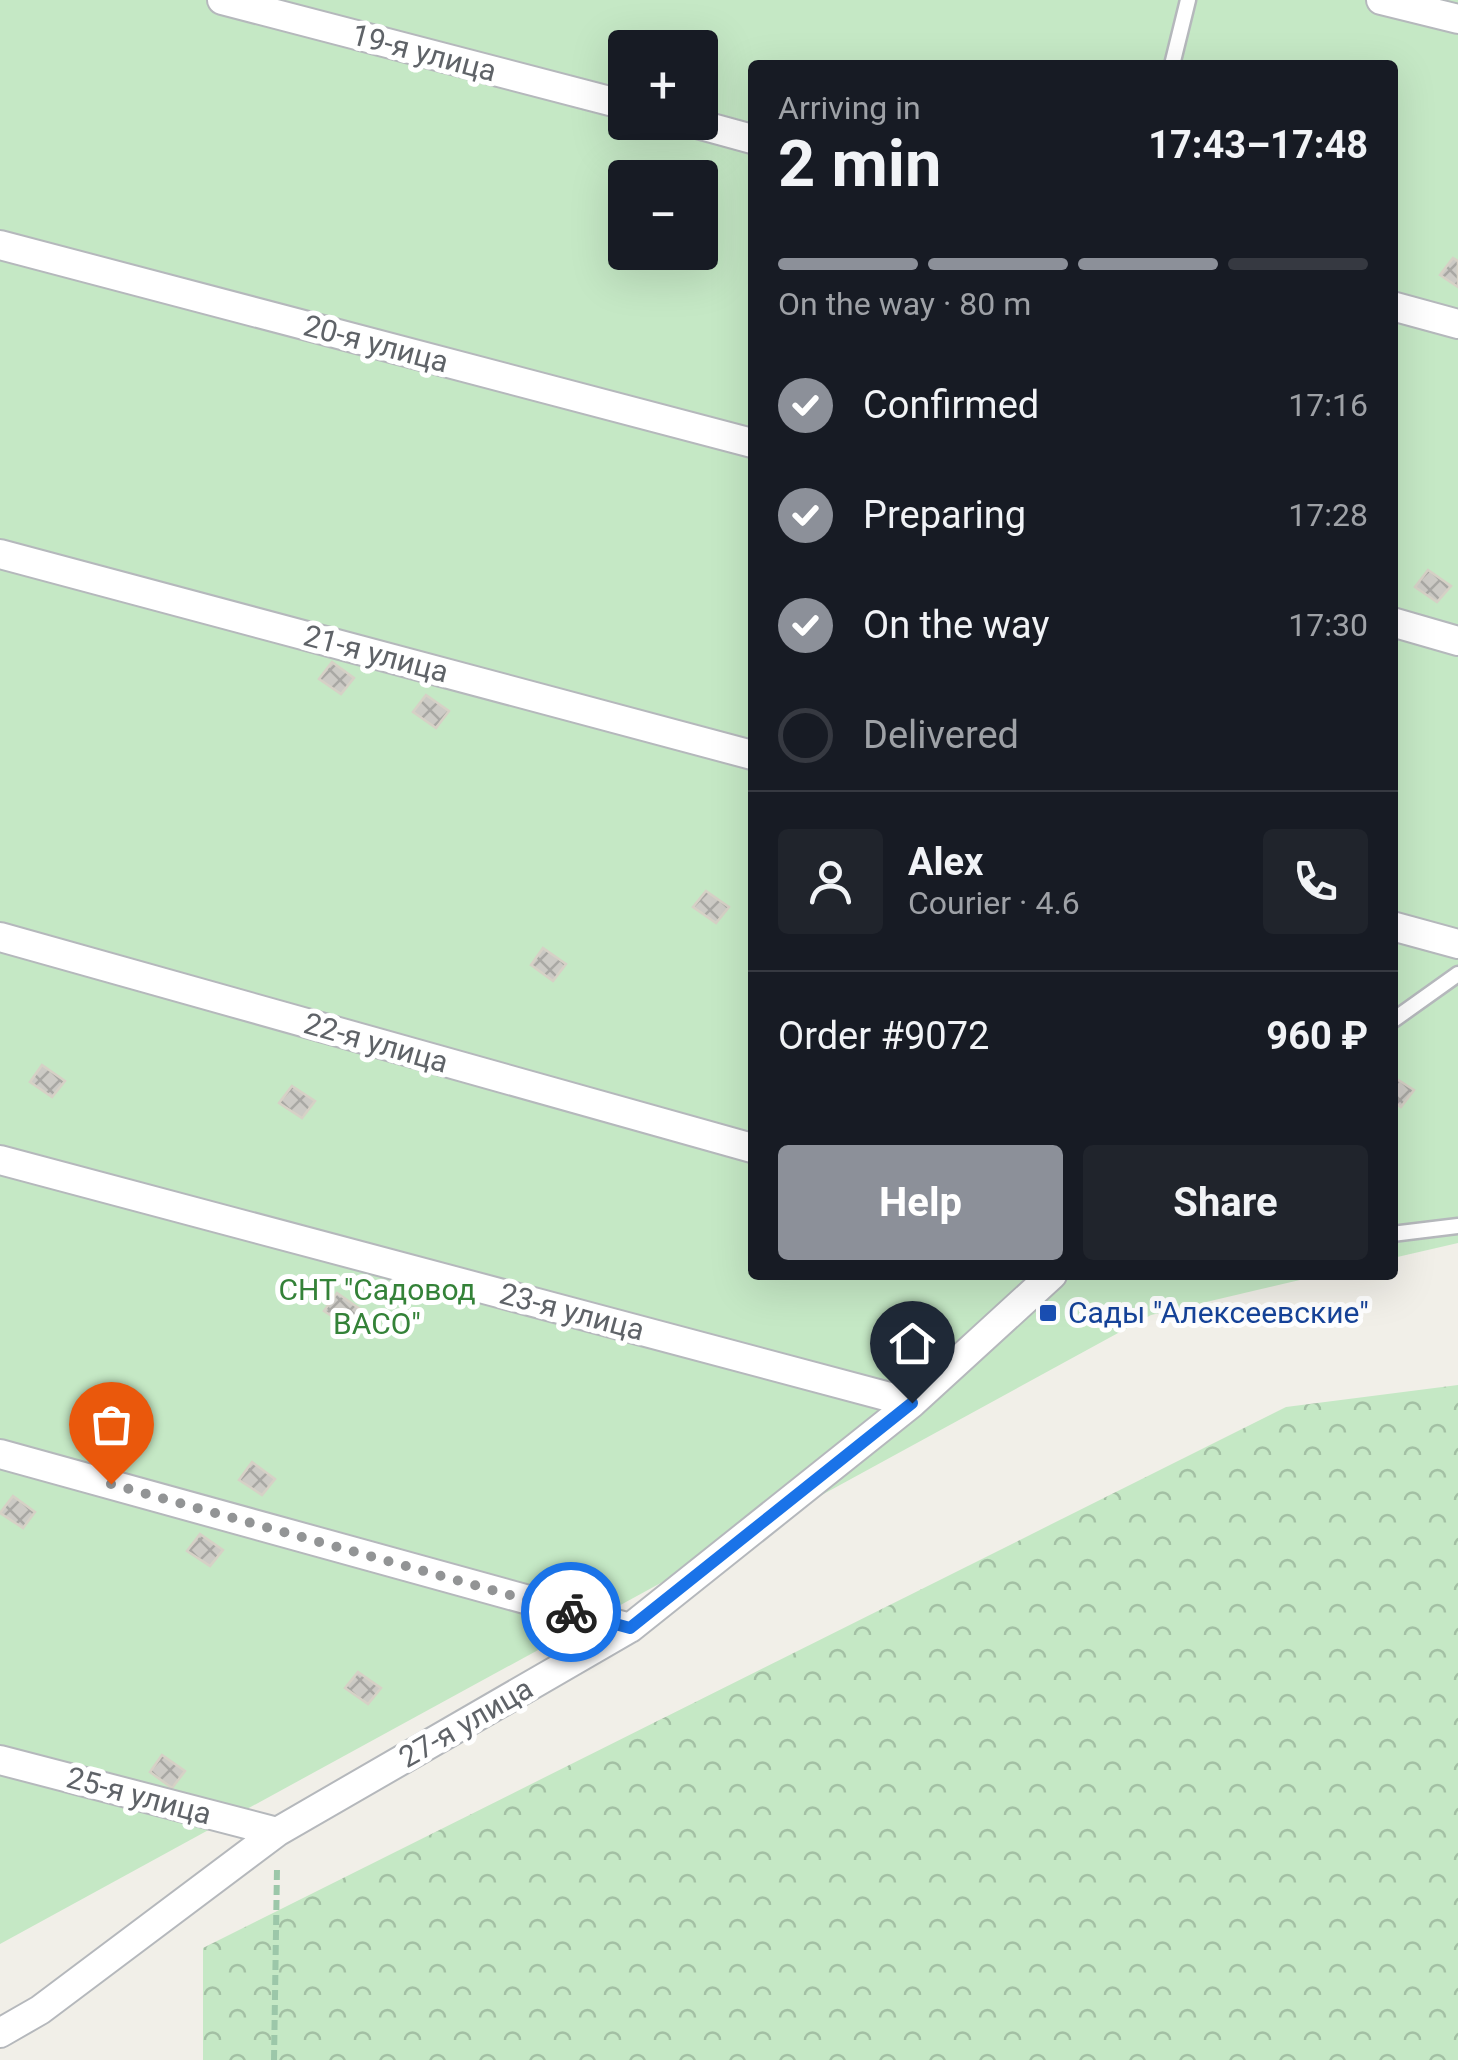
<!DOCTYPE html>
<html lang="en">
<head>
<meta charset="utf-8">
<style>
  :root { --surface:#171b24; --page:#20242c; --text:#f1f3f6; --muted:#9ea1a6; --line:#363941; --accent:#8c9099 }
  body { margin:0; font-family:Roboto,sans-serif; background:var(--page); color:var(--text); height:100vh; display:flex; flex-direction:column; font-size:38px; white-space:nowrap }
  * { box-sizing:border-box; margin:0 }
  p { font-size:32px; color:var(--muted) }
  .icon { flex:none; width:55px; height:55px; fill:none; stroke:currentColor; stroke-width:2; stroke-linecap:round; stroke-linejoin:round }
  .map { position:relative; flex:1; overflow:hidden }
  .sheet { position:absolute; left:748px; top:60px; width:650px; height:1220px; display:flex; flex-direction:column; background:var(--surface); border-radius:10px; box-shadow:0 10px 40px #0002 }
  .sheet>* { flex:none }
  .buttons { position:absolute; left:608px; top:30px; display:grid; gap:20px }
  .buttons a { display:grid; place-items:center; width:110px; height:110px; border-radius:10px; background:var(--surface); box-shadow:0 10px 40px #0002; font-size:50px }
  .pin { position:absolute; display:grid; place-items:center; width:85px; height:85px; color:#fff; margin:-102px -42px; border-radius:50% 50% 50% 0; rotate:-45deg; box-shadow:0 0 10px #0007 }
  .pin .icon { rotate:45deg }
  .courier { position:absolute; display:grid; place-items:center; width:100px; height:100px; margin:-50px; border:8px solid #1a73e8; border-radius:50%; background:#fff; color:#222; box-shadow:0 2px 12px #0007 }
  .overview em { font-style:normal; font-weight:700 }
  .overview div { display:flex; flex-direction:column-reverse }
  .overview { display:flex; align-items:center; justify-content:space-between; height:170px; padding:0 30px }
  h1 { font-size:65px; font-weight:700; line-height:75px }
  .bar { display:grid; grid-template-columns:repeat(4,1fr); gap:15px 10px; align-content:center; height:120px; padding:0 30px }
  .bar i { height:12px; border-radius:8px; background:var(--line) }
  .bar .on { background:var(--accent) }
  .bar p { grid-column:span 4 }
  .line { display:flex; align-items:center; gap:25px; padding:0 30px; border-top:2px solid var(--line) }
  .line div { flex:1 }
  .round { display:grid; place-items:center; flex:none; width:105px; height:105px; border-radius:10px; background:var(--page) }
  ol { padding:0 30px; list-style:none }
  li { display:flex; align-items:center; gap:30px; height:110px }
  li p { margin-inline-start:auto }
  li .icon { padding:10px; border-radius:50%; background:var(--accent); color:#fff; stroke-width:4 }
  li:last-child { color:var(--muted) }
  li i { width:55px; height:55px; border:5px solid var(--line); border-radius:50% }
  .cta { display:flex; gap:20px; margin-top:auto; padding:20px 30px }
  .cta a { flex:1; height:115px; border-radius:10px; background:var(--accent); color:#fff; font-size:40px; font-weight:700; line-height:115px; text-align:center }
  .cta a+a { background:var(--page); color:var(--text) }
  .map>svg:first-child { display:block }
  .forest { fill:url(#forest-crowns) }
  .garden { fill:#c5e8c5; fill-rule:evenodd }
  .building { fill:url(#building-cross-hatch); stroke:#d6d1c6; stroke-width:2.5 }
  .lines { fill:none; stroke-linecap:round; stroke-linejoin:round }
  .lane-casing { stroke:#b5b8bc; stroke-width:19 }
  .street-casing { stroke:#b5b8bc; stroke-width:32 }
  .path { stroke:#9cc7a9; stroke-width:6; stroke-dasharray:10 5; stroke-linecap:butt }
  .lane { stroke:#fff; stroke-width:14 }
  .street { stroke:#fff; stroke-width:28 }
  .done { stroke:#929495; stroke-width:10; stroke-dasharray:0 18 }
  .route { stroke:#1a73e8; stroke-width:12 }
  .transit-dot { fill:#1a4fb4; stroke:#fff; stroke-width:4 }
  .labels { text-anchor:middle; stroke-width:10; stroke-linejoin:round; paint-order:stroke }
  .street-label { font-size:30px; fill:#5f6368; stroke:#fff }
  .park-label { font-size:30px; fill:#348238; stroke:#fff }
  .transit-label { font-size:30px; fill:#164399; stroke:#fff; text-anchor:start }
</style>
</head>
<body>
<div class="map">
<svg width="1458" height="2060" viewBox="0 0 1458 2060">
  <defs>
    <pattern id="forest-crowns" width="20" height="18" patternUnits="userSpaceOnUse" patternTransform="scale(2.5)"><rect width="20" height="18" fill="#c5e8c5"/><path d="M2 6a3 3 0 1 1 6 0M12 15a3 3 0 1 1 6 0" fill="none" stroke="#a3c0a4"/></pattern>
    <pattern id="building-cross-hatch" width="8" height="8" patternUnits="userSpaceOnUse" patternTransform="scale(2.5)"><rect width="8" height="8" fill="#cccac5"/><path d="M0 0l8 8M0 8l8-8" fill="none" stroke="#a9a8a4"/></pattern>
  </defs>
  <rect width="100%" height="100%" fill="#f1efe8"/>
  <path class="forest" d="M1458,1385V2060H203V1948L1286,1407Z"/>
  <path class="garden" d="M0,0H1458V1243L1393,1258L1392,65H752V1275H1321L1151,1315L0,1944ZM625,48H700V122H625ZM625,178H700V252H625Z"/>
  <path class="building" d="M1453,258L1458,261V287L1440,275Z
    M1428,570L1451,586L1437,602L1415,587Z
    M332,662L354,678L341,694L319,679Z
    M426,695L449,711L436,728L413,712Z
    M706,891L729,907L716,923L693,907Z
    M543,948L566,964L553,981L531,965Z
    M42,1065L65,1081L52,1097L30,1082Z
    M1392,1076L1414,1090L1401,1107L1392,1101Z
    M292,1086L315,1101L302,1118L279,1103Z
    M337,1293L360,1309L347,1326L324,1311Z
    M252,1462L275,1479L262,1495L239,1480Z
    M13,1496L35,1512L23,1528L0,1513Z
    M200,1534L223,1550L210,1566L187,1551Z
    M358,1672L381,1688L368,1704L345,1688Z
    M162,1755L185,1771L172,1788L150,1772Z"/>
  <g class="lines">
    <g class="lane-casing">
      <path id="lane" d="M1172,65L1188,0
        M1392,1021L1458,974
        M1392,1234L1458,1226"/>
    </g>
    <g class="street-casing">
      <path id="street" d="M222,0L625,105
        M1381,0L1458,19
        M690,122L752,139
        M0,245L752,443
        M1392,306L1458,324
        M0,554L752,755
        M1392,622L1458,641
        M1392,926L1458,944
        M0,937L752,1148
        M0,1160L912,1403
        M0,1454L630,1628
        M0,1760L277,1832
        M0,2033L40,2010L277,1832L630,1628L912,1403L1052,1275"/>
    </g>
    <path class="path" d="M274,2060L277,1868"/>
    <use href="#lane" class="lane"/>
    <use href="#street" class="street"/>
  </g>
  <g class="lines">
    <path class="done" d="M111,1484L571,1612"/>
    <path class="route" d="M571,1612L630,1628L912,1403"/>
  </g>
  <rect class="transit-dot" x="1038" y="1303" width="20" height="20" rx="5"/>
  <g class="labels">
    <g class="street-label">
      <text transform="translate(424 53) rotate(15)" y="10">19-я улица</text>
      <text transform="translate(376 344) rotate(15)" y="10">20-я улица</text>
      <text transform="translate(376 654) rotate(15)" y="10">21-я улица</text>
      <text transform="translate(376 1043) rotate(16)" y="10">22-я улица</text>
      <text transform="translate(572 1312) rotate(15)" y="10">23-я улица</text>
      <text transform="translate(466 1723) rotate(-30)" y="10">27-я улица</text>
      <text transform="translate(139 1796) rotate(15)" y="10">25-я улица</text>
    </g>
    <g class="park-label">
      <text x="377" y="1300">СНТ "Садовод<tspan x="377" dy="34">ВАСО"</tspan></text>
    </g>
    <g class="transit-label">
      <text x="1068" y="1323">Сады "Алексеевские"</text>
    </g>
  </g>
</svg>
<div class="buttons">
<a>+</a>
<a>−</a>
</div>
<div class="pin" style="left:111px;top:1484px;background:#ea580c"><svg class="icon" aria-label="bag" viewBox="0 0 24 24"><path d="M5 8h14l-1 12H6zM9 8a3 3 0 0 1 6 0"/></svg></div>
<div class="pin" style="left:912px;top:1403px;background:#1f2937"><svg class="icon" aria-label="home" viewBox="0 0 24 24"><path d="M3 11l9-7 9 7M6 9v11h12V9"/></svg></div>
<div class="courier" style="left:571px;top:1612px"><svg class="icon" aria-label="bike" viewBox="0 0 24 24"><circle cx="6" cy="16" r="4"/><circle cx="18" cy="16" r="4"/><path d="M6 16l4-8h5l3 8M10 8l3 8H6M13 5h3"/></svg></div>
<section class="sheet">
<div class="overview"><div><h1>2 min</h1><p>Arriving in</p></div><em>17:43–17:48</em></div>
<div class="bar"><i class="on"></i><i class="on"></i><i class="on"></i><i></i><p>On the way · 80 m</p></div>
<ol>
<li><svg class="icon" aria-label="check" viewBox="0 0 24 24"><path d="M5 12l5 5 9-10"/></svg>Confirmed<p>17:16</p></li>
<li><svg class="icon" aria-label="check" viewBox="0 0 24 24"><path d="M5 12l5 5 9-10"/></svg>Preparing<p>17:28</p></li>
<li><svg class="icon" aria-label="check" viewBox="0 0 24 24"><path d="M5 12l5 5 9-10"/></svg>On the way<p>17:30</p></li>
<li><i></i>Delivered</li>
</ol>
<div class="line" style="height:180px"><a class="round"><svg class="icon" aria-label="person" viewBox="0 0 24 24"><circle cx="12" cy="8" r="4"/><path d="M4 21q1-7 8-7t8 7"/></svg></a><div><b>Alex</b><p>Courier · 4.6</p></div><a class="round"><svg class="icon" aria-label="phone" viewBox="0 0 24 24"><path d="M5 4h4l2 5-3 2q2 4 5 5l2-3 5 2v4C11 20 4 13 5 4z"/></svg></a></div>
<div class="line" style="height:130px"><div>Order #9072</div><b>960 ₽</b></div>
<div class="cta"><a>Help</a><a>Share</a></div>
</section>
</div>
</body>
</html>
